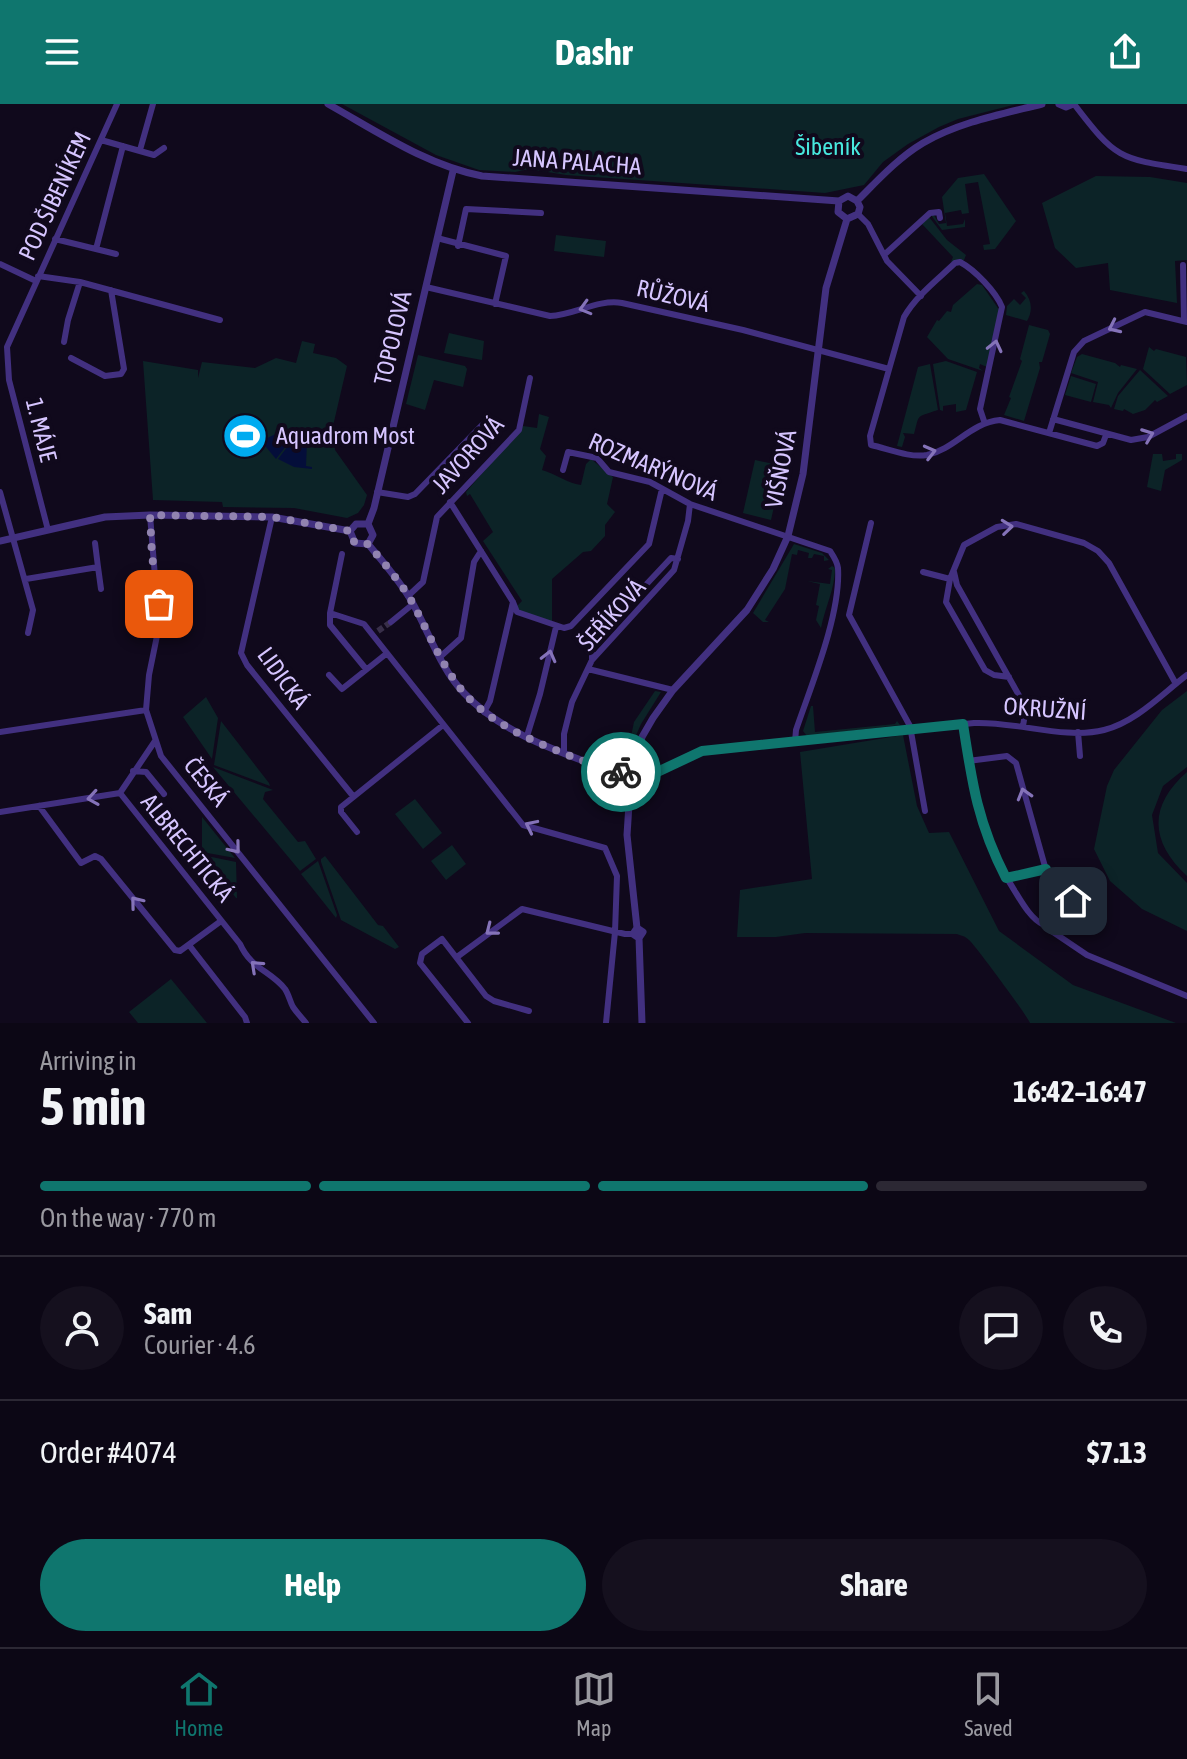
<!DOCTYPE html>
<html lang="en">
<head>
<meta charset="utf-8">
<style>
  :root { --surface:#0c0715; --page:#15101e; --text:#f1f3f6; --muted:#9a99a0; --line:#2c2834; --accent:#0f766e }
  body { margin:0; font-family:"Asap Condensed",sans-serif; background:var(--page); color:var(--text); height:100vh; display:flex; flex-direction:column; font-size:30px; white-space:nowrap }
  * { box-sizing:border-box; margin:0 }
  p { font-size:26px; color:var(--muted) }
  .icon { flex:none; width:44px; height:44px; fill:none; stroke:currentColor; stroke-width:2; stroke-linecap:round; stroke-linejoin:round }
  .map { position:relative; height:919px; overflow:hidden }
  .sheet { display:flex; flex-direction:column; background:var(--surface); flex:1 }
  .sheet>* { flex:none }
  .pin { position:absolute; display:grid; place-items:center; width:68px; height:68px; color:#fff; margin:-34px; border-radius:16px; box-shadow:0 4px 12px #0006 }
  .courier { position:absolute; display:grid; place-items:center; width:80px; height:80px; margin:-40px; border:6px solid #0f766e; border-radius:50%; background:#fff; color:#222; box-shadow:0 2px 10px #0007 }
  .headline em { font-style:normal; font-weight:700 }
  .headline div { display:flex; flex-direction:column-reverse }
  .headline { display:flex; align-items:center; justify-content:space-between; height:136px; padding:0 40px }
  h1 { font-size:52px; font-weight:700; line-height:60px }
  .bar { display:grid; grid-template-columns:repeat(4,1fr); gap:12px 8px; align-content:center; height:96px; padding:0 40px }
  .bar i { height:10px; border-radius:6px; background:var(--line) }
  .bar .current { background:var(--accent) }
  .bar p { grid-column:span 4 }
  .line { display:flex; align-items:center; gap:20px; padding:0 40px; border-top:2px solid var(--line) }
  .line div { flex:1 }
  .round { display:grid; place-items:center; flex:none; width:84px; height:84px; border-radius:42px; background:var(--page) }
  .button { display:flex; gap:16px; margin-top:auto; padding:16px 40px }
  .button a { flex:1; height:92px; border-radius:48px; background:var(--accent); color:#fff; font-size:32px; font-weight:700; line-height:92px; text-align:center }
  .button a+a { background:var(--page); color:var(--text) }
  header { display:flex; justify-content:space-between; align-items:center; height:104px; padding:0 40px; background:var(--accent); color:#fff; font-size:36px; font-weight:700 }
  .tabs { display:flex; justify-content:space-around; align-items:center; height:112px; border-top:2px solid var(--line); background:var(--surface); font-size:22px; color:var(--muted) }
  .tabs a { display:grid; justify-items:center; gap:4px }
  .tabs .current { color:var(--accent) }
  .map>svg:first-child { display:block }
  .green { fill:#0c2327 }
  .water { fill:#040e3a }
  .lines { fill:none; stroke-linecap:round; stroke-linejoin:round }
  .minor-tunnel { stroke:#382f49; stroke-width:6; stroke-dasharray:6 3; stroke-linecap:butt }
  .minor { stroke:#423080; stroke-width:6 }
  .tertiary { stroke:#423080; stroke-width:7 }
  .oneway { stroke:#8573b9 }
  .done { stroke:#9183b0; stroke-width:8; stroke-dasharray:0 14.4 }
  .route { stroke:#0f766e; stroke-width:10 }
  .labels { text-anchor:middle; stroke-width:8; stroke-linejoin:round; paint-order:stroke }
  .park-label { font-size:24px; fill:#48e8de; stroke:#10091c }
  .street-label { font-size:24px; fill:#d6c5ff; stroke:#10091c }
  .poi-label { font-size:24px; fill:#d6c5ff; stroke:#10091c; text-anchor:start }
</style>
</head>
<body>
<header><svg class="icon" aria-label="menu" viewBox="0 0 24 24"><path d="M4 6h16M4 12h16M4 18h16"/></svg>Dashr<svg class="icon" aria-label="share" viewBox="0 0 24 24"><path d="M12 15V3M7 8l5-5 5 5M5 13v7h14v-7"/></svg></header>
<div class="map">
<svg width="1187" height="919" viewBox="0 0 1187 919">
  <rect width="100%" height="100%" fill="#10091c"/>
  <path class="green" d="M342,0H1017L958,15L939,23L908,40L883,58L864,81L825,89L566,71L529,65L515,68L479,66L436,51Z
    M984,70L1016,117L995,145L984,146L983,141L990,140L978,78L965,80L969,109L962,110L961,106L945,109L947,122L963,120L965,115V123L942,126L931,111H934L939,120L946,119L942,93L958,74Z
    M1096,72L1150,73L1187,79V156L1175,157L1177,199L1110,186L1108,159L1076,164L1055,144L1042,99Z
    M929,113L947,136L966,151L964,156L951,158L953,153L922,120Z
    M556,131L606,137L604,153L554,147Z
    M977,180L982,181L1000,207L987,263L980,260L979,264L983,267L948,255L927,233L937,216L939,217L947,207L951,208L953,201Z
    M1024,187C1032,196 1033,207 1027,217L1006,211L1007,202L1014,195L1020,201L1026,194L1021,189Z
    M1029,221L1048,226L1050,230L1042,258H1039L1040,264L1024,317L1004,311L1011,294L1009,293L1022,257L1020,255Z
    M449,229L484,237L482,256L444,249Z
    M302,237L315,240L313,249L336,254L347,262L333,322L335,346L367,391L364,401L358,409L347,414L294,404L223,403L222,398L153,396L143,257L198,266V274L202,258L255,264L276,254L296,259Z
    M1149,243L1154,247L1156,245L1186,253L1187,281L1170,290L1143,265Z
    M1082,250L1115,259L1120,263L1121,261L1137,265L1118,289L1111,304L1109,301L1093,298L1098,278L1071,269L1077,253Z
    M418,251L465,262L467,265L463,283L434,276L425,306L406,300Z
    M946,257L977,268L966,306L956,308V300L943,302V307L940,306L933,260Z
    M930,260L938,306C914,314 920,310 914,330L903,329L905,333L902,343L897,342L918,263Z
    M1140,266L1168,292L1157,298L1155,296L1145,306L1133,310L1124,305L1123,307L1114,305L1118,292Z
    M1071,272L1096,280L1091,298L1065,291Z
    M539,310L549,313L540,345L546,352L542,366C556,370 567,379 581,381L586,360L591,355L613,373L607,400L615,408L605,421V432L591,447L583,448L552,475V518L519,507L517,502L522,497L483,437L493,428L470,390L467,392L466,388L523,322L537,324Z
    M1153,350H1162L1163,357L1176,355V350H1182V356L1165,366L1161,387L1147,383Z
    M755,356L783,362L771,416L743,409Z
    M794,440L822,449L829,456L824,457V452L814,450L812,454H808L809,449L798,446L797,451L792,450L785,485L765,516L769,518H763L753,509Z
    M832,462L835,464C835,485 825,503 821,524L816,516L819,502L816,501L820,480L807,477L830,480L832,466L828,465Z
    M655,587L661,588L641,620L625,657L617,661L605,657L609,637L629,642L634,618Z
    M1187,587V663L1163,682L1152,711L1158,749L1187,779V827L1142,805L1110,777L1094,745L1107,682L1114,666L1162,606Z
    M206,593L218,614L212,655L183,613Z
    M811,602H813L815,628L895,620L897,617L900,621L807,632L803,627Z
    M221,617L269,679L270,682L214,661Z
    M903,631L917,702L929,729L949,728L999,827L1073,881L1176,919H1030C1028,913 975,841 969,836C965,832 962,832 957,830L805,829L776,833H737L740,786L812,775L800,648Z
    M213,663L273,686L265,688L263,695L298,738L305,737L316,755L300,767Z
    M1187,668V772C1150,738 1148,702 1187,668Z
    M415,695L442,729L423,745L395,710Z
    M202,713L235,754L202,748Z
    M452,741L466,760L446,776L431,757Z
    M202,751L236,758L237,794H236Z
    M325,752L378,821L383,822L399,843L395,845L341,816L321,758V755Z
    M318,757L337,811L336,814L301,770Z
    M171,875L207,919H138L129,908Z"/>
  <path class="water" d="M282,327L290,337L276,355L261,337Z
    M294,334L307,338L306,362L312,363V365L294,363L278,355Z"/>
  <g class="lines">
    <path class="minor-tunnel" d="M378,527L391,518"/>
    <path class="minor" d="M1074,0C1116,55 1119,55 1187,65
      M101,36L154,51L164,44
      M140,46L153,0
      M858,110L868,120L887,157L921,192
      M437,134L506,152L495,200
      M55,135L116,150
      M458,142L466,105L541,109
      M96,145L123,42
      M884,151L930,109L939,108L940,114
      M0,160L36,177
      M1183,161L1184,217
      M38,172L80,178L220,216
      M426,183L550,212C575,211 597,195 622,199L743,226L889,265
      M64,238L68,216L80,178
      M71,254L105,272L121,270L124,265L111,186
      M1053,315L1131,336L1148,333L1187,312
      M984,317L980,305L1002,203C996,188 975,166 960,158L955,159C937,176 916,192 904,213L870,332L871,341C889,345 909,354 927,351C955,345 970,319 1000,316L1097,342L1103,339L1106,331
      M1049,329L1074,248L1084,237L1145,208L1187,218
      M563,366L568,348L597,354L609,368L650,378L690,400L830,447C834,453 837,457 838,464C841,510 811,582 796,626L795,638
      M0,388L33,506L28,529
      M377,388L408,393L415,390L483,320
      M450,398L513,498L517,508L564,524L571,522L649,440L662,385
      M150,411L159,522L149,571L146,606L161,652L374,919
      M272,413L241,549L247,561L353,692
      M871,419L849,511L910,622L925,707
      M48,426L9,276L7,243L117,0
      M95,439L98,463
      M342,450L330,509L364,520L523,721L605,744L617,772L615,828L606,919
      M923,468L950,475
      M954,468L957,481L1026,604L1023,622
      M26,475L98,463L101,485
      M408,492L423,478L437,413L519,326L530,274
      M330,509V521L366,565
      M391,518L413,500
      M440,553L461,534L474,458L481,447
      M592,556V541L597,533L671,454L678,455
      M588,565L673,586
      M329,571L342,585L386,550
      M1009,573L994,571L985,566L946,498L950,475L964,441L997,423L1016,420L1084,439L1098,447L1109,459L1176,580
      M484,608L490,597L513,498
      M963,620C973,683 980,735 1016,789C1022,799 1032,816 1044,821C1054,824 1064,822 1074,821C1081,814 1082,811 1079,801L1059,793L1051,784L1016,659L1007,652L968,657
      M0,628L146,606
      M1078,628L1080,652
      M527,632L540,590L556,523
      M564,648V630L572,598L592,556L674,466L688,417L690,400
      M133,667L146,668L164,690
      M651,671L702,647L974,619C1015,617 1065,636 1104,626C1136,618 1162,590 1187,571
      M120,689L155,637
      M39,702L81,759L95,752L101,755L175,846L180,847L221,817
      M0,708L120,689L240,840C251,865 271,867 285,885C289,891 290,898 293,903C297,909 302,914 306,919
      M357,728L341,708V703L443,621
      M1006,774L1046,765
      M1047,824L1087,851L1187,892
      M189,841L245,913L247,919
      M457,853L522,805L625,830H633
      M468,919L420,859L422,850L442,835L486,892L494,897L529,907"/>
    <path class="tertiary" d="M328,0C378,28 426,61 482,72L839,97L848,92L857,97
      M1059,0L1066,3L1073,0
      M839,97L838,108L847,115
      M857,97C878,76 898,54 923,39C959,18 1002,10 1042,0
      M847,115L858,110L860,103L857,97
      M350,427L355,439L368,440
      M350,427L356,420H368
      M0,437L105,413L150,411L272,413L350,427
      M368,440L373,431L368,420L374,404L453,67
      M368,440C383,458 400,477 412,498C429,528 440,564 464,589C504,632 567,650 621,671
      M621 671a15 15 0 1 1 30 0a15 15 0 1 1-30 0Z
      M637,656L642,633L653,614L673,586L747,506L773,465L788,432L803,370L826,184L847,115
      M630,685L627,731L637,824L633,830L639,834L643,828L637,824
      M639,834L642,919"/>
  </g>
  <defs><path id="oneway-chevron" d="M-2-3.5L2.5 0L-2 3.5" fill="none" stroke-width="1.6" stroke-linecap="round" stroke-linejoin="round" transform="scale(2)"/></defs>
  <g class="oneway">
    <use href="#oneway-chevron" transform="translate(585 204) rotate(164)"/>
    <use href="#oneway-chevron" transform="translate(1114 223) rotate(155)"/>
    <use href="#oneway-chevron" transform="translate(995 242) rotate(-77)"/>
    <use href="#oneway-chevron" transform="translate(1148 331) rotate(-21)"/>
    <use href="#oneway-chevron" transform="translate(930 348) rotate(-14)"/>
    <use href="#oneway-chevron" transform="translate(1007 423) rotate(-6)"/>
    <use href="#oneway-chevron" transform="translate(549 552) rotate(-76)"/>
    <use href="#oneway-chevron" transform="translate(1024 690) rotate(-106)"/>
    <use href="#oneway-chevron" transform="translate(93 694) rotate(171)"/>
    <use href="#oneway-chevron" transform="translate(531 722) rotate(-154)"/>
    <use href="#oneway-chevron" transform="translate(235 744) rotate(51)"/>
    <use href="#oneway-chevron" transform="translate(136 798) rotate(-129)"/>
    <use href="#oneway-chevron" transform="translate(491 826) rotate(142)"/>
    <use href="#oneway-chevron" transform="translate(256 862) rotate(-137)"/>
  </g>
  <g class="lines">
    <path class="done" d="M159,500L152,452L150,411L272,413L350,427L353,437L360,441L368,440C383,458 400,477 412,498C428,527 440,558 460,584C494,629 570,651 621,671V668"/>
    <path class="route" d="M621,668L624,661L632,656L646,659L651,671L702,647L963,620C972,679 978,720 1006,774L1046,765C1051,783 1054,791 1073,797"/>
  </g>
  <defs>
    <g id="stadium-disc" transform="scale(2.3)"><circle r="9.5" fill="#00abf0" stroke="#10091c"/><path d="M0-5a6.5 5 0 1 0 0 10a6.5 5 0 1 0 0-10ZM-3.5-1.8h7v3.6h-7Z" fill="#fff"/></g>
  </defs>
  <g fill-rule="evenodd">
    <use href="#stadium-disc" x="245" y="332"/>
  </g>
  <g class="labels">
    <g class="park-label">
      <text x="828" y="51">Šibeník</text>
    </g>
    <g class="street-label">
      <text transform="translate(577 58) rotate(4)" y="8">JANA PALACHA</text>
      <text transform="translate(55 92) rotate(-65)" y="8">POD ŠIBENÍKEM</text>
      <text transform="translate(673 192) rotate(13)" y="8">RŮŽOVÁ</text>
      <text transform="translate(393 234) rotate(-77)" y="8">TOPOLOVÁ</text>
      <text transform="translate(41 326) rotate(76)" y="8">1. MÁJE</text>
      <text transform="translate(468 351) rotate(-48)" y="8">JAVOROVÁ</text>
      <text transform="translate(653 363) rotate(23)" y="8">ROZMARÝNOVÁ</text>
      <text transform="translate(781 365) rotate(-79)" y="8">VIŠŇOVÁ</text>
      <text transform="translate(612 511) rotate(-48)" y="8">ŠEŘÍKOVÁ</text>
      <text transform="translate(283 574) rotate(54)" y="8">LIDICKÁ</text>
      <text transform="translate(1045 605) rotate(4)" y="8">OKRUŽNÍ</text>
      <text transform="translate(206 678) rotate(51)" y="8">ČESKÁ</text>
      <text transform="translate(187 744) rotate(51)" y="8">ALBRECHTICKÁ</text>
    </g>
    <g class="poi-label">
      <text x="276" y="340">Aquadrom Most</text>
    </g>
  </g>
</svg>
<div class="pin" style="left:159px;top:500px;background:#ea580c"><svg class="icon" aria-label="bag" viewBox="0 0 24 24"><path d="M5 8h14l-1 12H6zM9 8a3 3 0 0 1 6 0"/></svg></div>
<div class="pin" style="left:1073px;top:797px;background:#1f2937"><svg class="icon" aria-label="home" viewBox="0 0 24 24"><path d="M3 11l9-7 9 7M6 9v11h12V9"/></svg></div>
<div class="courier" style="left:621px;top:668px"><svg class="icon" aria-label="bike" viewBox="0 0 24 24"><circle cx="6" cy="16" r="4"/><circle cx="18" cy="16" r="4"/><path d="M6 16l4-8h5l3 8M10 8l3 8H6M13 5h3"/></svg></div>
</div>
<section class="sheet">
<div class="headline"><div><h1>5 min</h1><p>Arriving in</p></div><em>16:42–16:47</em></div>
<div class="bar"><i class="current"></i><i class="current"></i><i class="current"></i><i></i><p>On the way · 770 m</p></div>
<div class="line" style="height:144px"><a class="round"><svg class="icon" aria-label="person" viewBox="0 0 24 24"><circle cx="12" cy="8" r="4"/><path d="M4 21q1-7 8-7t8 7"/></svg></a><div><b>Sam</b><p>Courier · 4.6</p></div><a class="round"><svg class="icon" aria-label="chat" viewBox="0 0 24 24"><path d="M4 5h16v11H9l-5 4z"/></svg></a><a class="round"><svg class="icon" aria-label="phone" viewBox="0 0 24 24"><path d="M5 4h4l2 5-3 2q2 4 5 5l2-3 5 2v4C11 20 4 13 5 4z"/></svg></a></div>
<div class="line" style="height:104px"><div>Order #4074</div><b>$7.13</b></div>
<div class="button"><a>Help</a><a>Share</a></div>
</section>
<nav class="tabs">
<a class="current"><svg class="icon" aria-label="home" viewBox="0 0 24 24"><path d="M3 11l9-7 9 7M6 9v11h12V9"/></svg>Home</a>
<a><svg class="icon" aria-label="map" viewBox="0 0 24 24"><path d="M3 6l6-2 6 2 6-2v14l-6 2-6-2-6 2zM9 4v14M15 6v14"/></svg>Map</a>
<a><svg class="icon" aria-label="saved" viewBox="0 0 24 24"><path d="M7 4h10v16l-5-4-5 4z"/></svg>Saved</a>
</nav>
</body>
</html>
